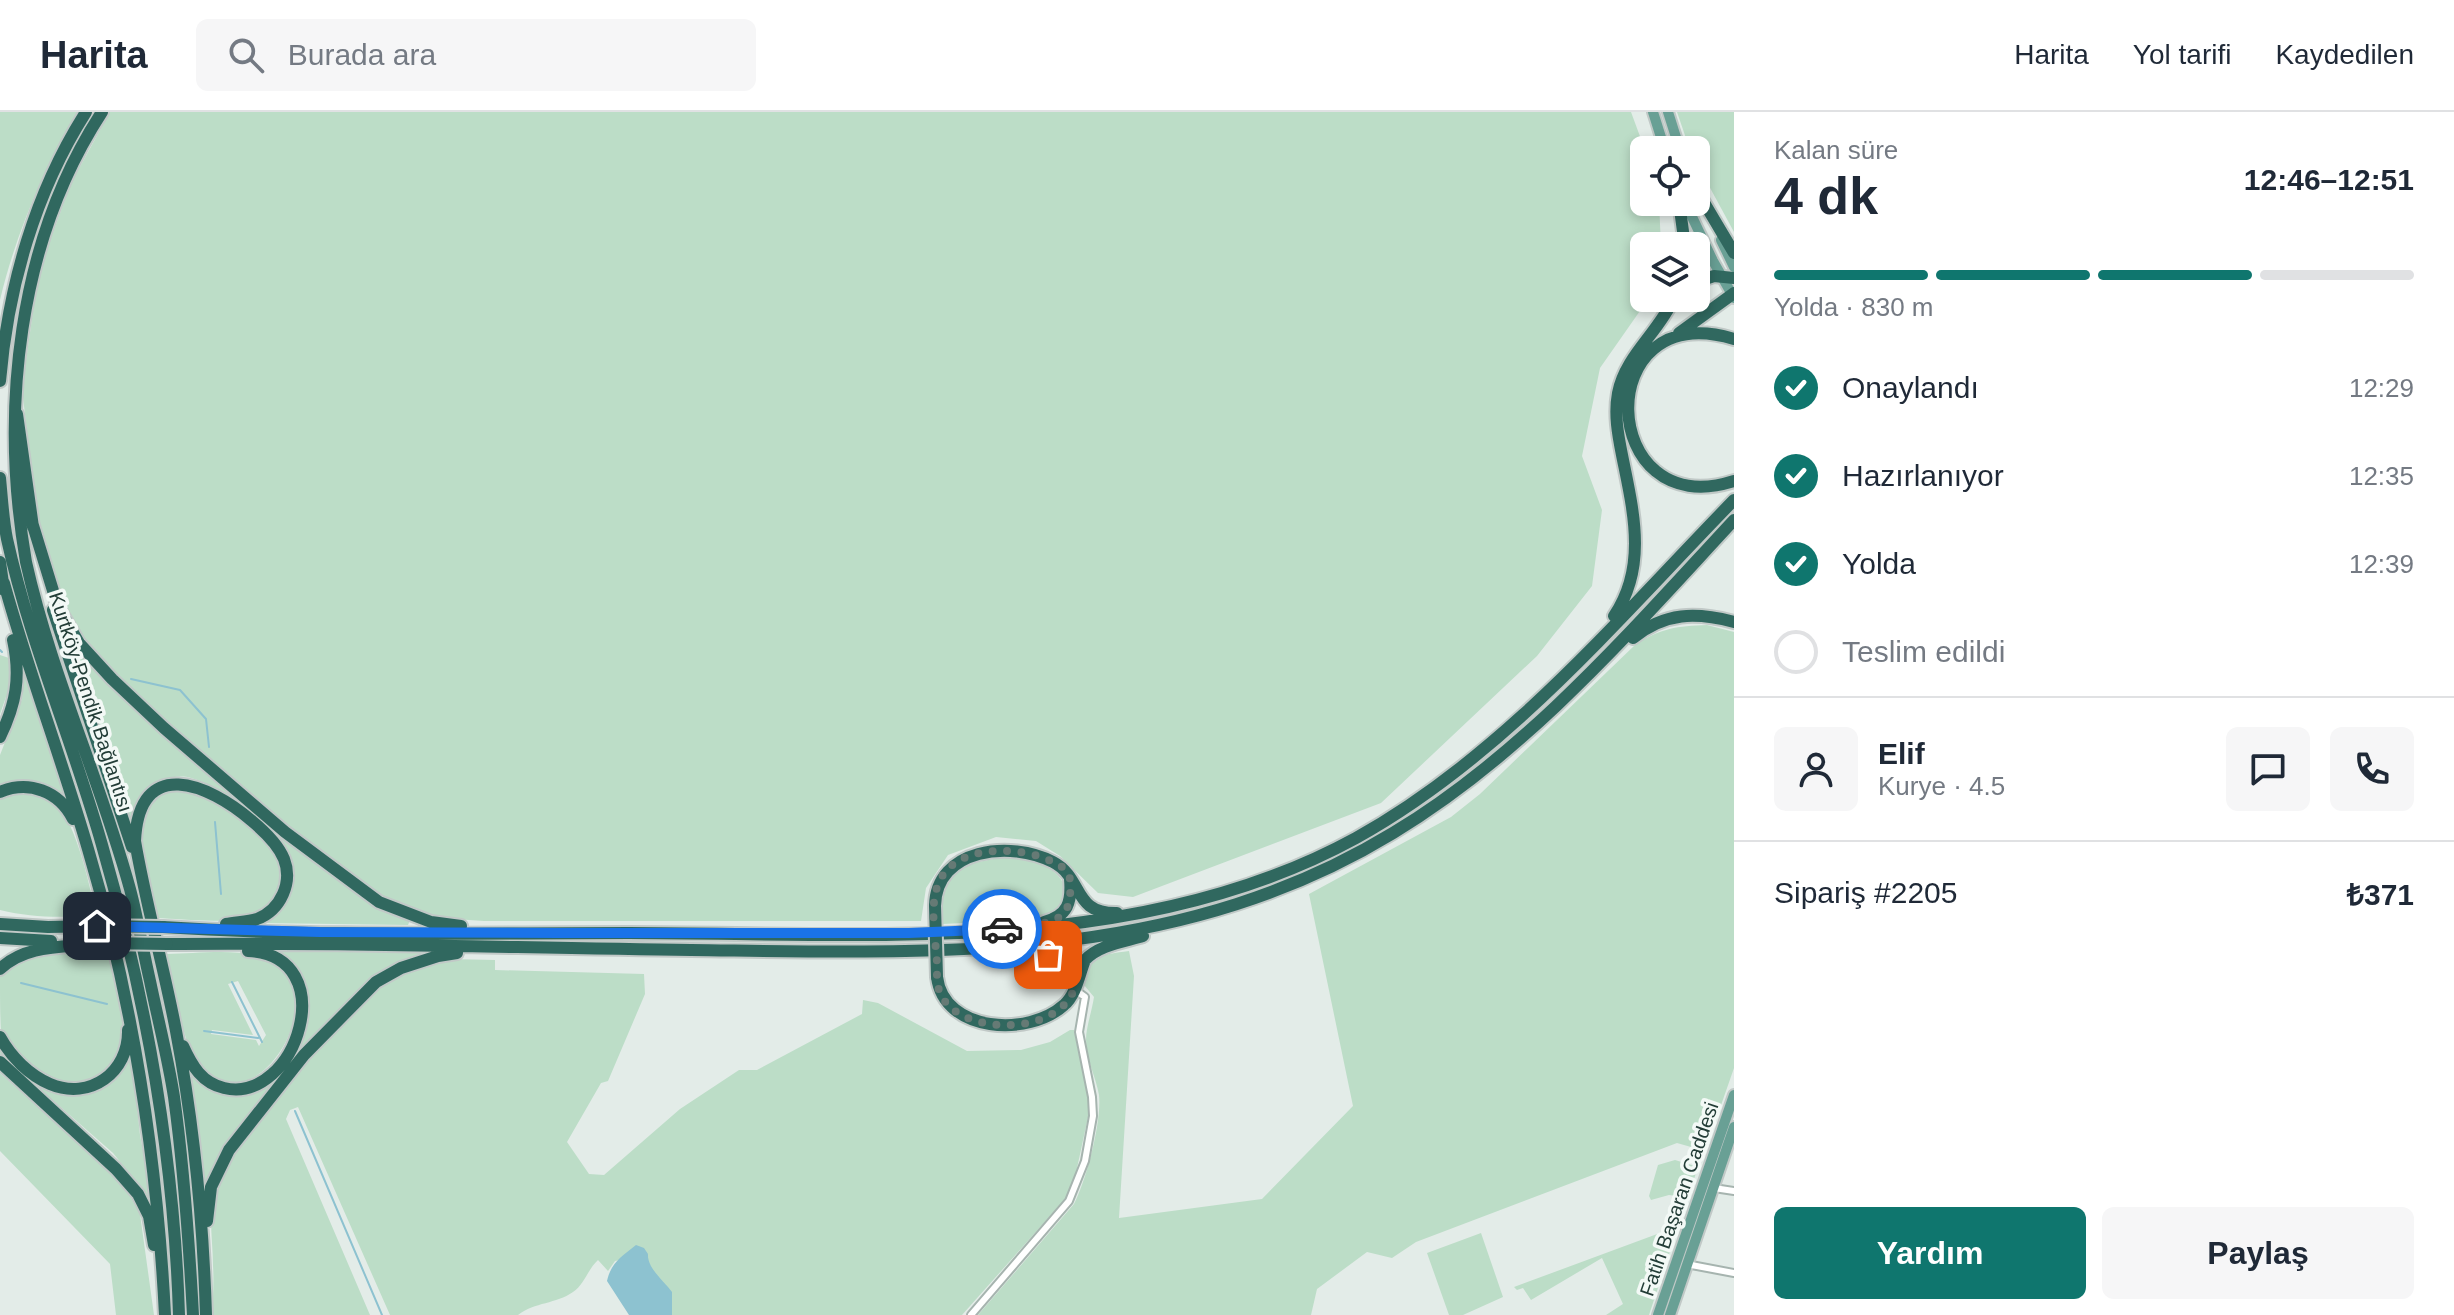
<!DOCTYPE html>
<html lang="tr">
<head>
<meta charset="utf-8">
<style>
  :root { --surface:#fff; --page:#f6f6f7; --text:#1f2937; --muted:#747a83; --line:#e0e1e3; --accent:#0f766e }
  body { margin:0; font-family:Arial,sans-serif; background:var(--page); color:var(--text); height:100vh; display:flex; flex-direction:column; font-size:30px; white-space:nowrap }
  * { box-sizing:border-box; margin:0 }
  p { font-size:26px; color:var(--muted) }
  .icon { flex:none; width:44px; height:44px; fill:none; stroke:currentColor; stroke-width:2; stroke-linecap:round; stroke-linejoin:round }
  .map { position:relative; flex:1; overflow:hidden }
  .drawer { display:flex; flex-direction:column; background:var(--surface); width:720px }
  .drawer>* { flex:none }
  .fabs { position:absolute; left:1630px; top:24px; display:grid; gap:16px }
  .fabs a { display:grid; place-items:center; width:80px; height:80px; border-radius:12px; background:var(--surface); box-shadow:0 4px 12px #0003; font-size:40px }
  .pin { position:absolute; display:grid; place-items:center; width:68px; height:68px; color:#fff; margin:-34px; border-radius:16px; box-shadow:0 4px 12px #0006 }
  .courier { position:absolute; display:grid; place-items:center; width:80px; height:80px; margin:-40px; border:6px solid #1a73e8; border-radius:50%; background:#fff; color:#222; box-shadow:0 2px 10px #0007 }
  .overview em { font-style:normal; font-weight:800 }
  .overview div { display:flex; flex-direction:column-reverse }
  .overview { display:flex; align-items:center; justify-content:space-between; height:136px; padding:0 40px }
  h1 { font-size:52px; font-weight:800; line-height:60px }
  .bar { display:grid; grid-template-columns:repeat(4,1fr); gap:12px 8px; align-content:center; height:96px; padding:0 40px }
  .bar i { height:10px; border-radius:6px; background:var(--line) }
  .bar .current { background:var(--accent) }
  .bar p { grid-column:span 4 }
  .line { display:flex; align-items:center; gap:20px; padding:0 40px; border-top:2px solid var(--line) }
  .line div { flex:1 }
  .round { display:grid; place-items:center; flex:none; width:84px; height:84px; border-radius:12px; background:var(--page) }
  ol { padding:0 40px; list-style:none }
  li { display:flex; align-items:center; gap:24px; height:88px }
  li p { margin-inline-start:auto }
  li .icon { padding:8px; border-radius:50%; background:var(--accent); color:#fff; stroke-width:4 }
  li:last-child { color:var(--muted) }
  li i { width:44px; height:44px; border:4px solid var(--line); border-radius:50% }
  .primary-button { display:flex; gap:16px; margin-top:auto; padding:16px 40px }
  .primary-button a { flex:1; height:92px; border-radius:12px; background:var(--accent); color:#fff; font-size:32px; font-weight:800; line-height:92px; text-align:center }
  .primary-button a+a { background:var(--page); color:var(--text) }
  header { display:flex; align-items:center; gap:48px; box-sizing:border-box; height:112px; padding:0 40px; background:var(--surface); border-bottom:2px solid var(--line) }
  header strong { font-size:38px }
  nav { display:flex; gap:44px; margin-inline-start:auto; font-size:28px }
  .search { width:560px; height:72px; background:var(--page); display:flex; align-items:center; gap:20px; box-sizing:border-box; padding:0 28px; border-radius:12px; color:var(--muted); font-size:30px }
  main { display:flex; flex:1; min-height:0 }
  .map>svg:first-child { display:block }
  .green { fill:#bcddc7; fill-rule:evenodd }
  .water { fill:#8dc2d0 }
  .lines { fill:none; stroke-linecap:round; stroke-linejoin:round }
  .stream { stroke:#8dc2d0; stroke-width:2 }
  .street-casing { stroke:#a6b4af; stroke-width:10 }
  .primary-casing { stroke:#c1c9c7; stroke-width:14 }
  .highway-casing { stroke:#c1c9c7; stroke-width:16 }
  .street { stroke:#fff; stroke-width:6 }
  .primary { stroke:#69a095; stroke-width:10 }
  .highway { stroke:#30685f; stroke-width:12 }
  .highway-bridge-casing { stroke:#c1c9c7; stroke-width:16; stroke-linecap:butt }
  .highway-bridge { stroke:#30685f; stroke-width:12 }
  .done { stroke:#667a75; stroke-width:8; stroke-dasharray:0 14.4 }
  .route { stroke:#1a73e8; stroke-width:10 }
  .labels { text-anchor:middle; stroke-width:7; stroke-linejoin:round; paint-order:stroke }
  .street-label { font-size:20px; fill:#233d37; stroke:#f3f9f6 }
</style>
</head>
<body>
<header>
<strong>Harita</strong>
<div class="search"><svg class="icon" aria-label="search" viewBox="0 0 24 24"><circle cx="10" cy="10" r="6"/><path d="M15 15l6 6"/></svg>Burada ara</div>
<nav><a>Harita</a><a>Yol tarifi</a><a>Kaydedilen</a></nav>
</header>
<main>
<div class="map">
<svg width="1734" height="1203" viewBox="0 0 1734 1203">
  <rect width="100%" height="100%" fill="#e3ece8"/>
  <path class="green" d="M0,0H77C43,59 16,121 0,188Z
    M110,0H1631L1645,38L1644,90H1659L1661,134H1644V186H1649L1600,256L1582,344L1602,398L1592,474L1537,544L1381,691L1133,785L1098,781L1060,744L1036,729L996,725L948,743L926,776L921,809H484L439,806L416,801L374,781L322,742L251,685L121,569L77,520L57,482L43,433L35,387L22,277L36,178L47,137L71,71Z
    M1677,0H1734V120L1696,50V38H1690Z
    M1707,513L1734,520V956L1705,1039L1677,1031L1416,1130L1392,1146L1367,1140L1317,1177L1311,1203H978L1074,1092C1086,1069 1102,1009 1099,983C1096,965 1086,947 1086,928C1086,915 1092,899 1094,885L1084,873C1089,842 1101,843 1129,839L1134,864L1119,1106L1262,1087L1353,994L1309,782L1451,705L1480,682L1635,533C1661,516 1677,514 1707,513Z
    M65,516L248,693L410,808L408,813L260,811C324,771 281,719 235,689C221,680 207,670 191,666C178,662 161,667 150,675C139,684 134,698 130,711Z
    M0,543L9,546L12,570L9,585H6L0,602Z
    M24,557L68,688C43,669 31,664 0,674V643L22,587Z
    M171,678C177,678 184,678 190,679C218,686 273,729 281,758C283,766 280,775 277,782C273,790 263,800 255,803C232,813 183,807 157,806C149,776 131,727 146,697C151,687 161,682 171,678Z
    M29,680C35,682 42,683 48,686C77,703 88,772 97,803C63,806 33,806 0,798V687L11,681Z
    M1006,745C1030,748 1057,752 1066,777C1062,794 1056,803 1037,807L943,812C942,801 938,790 941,780C950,752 982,749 1006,745Z
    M274,839L423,841L396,852L372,869L231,1028L203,1088L187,953C246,1050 368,891 274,839Z
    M68,840L108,842C113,866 128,910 122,933C107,991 44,975 15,939C10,933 4,926 1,919C0,903 0,880 0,863C14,842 45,841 68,840Z
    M167,842C200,842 246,834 276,851C333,884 257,1018 199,954C183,936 173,868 167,842ZM238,869L266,923L259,934L256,928L211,922L212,918L253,923L228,872Z
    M448,847L495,848V858L644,862L645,882L608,969L601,971L567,1030L589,1062L604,1063L680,997L739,958H757L862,902L863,888L878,891L967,939L1021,938L1050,930L1070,918H1074L1090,996L1074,1070L1066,1086L962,1203H672L648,1149V1142L615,1149L608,1159L598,1148C588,1157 584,1173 573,1180C556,1192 535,1190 518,1203H390L298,995L290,998L286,1007L370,1203H212C213,1187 214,1170 213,1154C213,1130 208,1105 214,1081C229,1029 349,892 396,863C410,855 431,852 448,847Z
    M0,933L9,945L80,982C107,978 122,963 131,938L140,1023L153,1091L113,1041L0,942Z
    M0,961L116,1066L130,1084L140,1102L154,1203H116L110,1152L0,1039Z
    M1675,1048L1698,1055L1649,1203H1606L1623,1192L1602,1146L1531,1188L1523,1176L1517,1178L1514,1175L1668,1118L1677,1084L1669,1083L1651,1088L1649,1084L1658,1053Z
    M1481,1121L1503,1185L1463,1203H1449L1427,1141Z"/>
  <path class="water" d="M636,1133L644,1136L648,1142C647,1156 664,1169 672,1180V1203H629L607,1169C611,1151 621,1145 636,1133Z"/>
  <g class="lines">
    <path class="stream" d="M0,538L2,540
      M131,567L180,578L206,607L209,635
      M215,710L221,782
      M232,870L262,930
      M21,871L107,892
      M204,919L258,926
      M295,999L382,1203"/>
    <g class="street-casing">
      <path id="street" d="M1714,1076L1734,1079
        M1686,1152L1734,1161
        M971,1203L1069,1089L1085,1049L1093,1004L1092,985L1079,920L1085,885L1074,877"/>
    </g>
    <g class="primary-casing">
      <path id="primary" d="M1653,0L1665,38
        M1668,0L1680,38
        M1685,90L1713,149L1734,186
        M1721,128L1734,155
        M1658,1203L1734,983
        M1670,1203L1734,1015"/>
    </g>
    <g class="highway-casing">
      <path id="highway" d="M102,0C17,130 0,299 26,450C51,562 100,667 130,777C138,807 143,839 150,869C158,908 168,946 174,985C184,1057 189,1130 193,1203
        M1696,77L1734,141
        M1679,90L1685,134
        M1696,170L1714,164L1734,166
        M1679,221L1734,181
        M1734,227C1589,183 1597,413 1734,369
        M0,269C8,175 35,80 86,0
        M17,302L33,415
        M0,366C2,386 3,407 7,427C30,531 73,630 102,733C146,886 174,1043 179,1203
        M31,407L58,495L79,531L112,567L164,616L285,720L379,790L431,810L461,814
        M0,450L4,478
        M4,471C29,561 62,648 88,737C133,889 157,1046 165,1203
        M53,498L132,735
        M1614,504C1648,454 1633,398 1622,343C1618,323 1614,302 1618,281C1625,244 1659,220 1674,186
        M1633,526C1665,500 1696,500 1734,510
        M0,625C16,592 21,565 13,528
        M0,680C29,668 59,679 73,707
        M935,794C936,736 1011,728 1053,750C1084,766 1072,802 1117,801
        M1044,810C1068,804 1072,790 1070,767
        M0,812L48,815L97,814
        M163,815C317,825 474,821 629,821C870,821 1137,846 1356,726C1504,644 1617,508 1734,388
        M0,826L51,829
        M167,832C342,830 517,836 691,838C935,841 1176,853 1393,721C1526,641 1630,520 1734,408
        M1017,842C1048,842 1066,843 1074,877
        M0,857C27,831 66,836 102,831
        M937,865C944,921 1029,925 1064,893C1076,883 1079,863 1085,848C1099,833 1123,830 1143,824
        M0,925C11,945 29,963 50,972C90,989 129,960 128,918
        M183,934C192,954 202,971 224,976C297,993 344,843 248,839
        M0,950L116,1057L138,1082L149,1104L154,1133
        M207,1109L211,1075L229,1038L304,943L376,870L401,856L438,844L457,841
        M206,1203C203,1107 194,1013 176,919C164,855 146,793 135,729C139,643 208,671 252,709C264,719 278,732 284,747C293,770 281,798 257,807C248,810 236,810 226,812"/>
    </g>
    <use href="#street" class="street"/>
    <use href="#primary" class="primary"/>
    <use href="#highway" class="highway"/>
    <g class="highway-bridge-casing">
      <path id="highway-bridge" d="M935,794L937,865
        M97,814L163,815
        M102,831L167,832"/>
    </g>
    <use href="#highway-bridge" class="highway-bridge"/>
  </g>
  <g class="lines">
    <path class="done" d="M1002,817C1019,814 1040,814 1056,807C1066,802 1070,792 1070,782C1071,777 1071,769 1069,764C1066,756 1058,752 1051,749C1020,734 958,732 940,768C928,791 936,827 937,852C937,864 936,878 944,888C969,924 1059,922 1074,877L1066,855L1048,843"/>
    <path class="route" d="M97,814L320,820L559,821H909L1002,817"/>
  </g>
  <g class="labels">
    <g class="street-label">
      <text transform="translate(91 590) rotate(72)" y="7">Kurtköy-Pendik Bağlantısı</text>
      <text transform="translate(1679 1087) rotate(-71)" y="7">Fatih Başaran Caddesi</text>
    </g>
  </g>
</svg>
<div class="fabs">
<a><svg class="icon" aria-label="locate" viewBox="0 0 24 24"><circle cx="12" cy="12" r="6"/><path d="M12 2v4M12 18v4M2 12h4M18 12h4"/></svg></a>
<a><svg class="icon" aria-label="layers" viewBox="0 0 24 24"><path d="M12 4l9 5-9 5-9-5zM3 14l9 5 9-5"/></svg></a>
</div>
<div class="pin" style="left:1048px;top:843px;background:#ea580c"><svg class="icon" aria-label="bag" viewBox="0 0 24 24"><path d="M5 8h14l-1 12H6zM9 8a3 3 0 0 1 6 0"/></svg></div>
<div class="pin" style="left:97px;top:814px;background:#1f2937"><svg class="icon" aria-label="home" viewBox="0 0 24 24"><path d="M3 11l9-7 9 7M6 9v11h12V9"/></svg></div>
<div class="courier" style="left:1002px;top:817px"><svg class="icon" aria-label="car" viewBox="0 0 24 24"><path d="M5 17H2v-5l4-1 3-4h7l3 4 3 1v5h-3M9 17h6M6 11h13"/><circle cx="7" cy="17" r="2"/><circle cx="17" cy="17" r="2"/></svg></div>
</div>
<section class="drawer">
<div class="overview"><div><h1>4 dk</h1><p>Kalan süre</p></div><em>12:46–12:51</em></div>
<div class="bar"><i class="current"></i><i class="current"></i><i class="current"></i><i></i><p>Yolda · 830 m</p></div>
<ol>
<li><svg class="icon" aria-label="check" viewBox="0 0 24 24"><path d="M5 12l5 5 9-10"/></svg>Onaylandı<p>12:29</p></li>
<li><svg class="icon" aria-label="check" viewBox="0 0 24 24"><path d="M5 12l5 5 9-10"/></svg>Hazırlanıyor<p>12:35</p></li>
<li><svg class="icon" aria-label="check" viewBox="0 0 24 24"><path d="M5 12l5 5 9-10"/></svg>Yolda<p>12:39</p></li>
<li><i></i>Teslim edildi</li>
</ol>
<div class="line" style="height:144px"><a class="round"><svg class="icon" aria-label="person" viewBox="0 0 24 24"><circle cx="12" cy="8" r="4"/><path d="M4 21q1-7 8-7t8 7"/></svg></a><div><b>Elif</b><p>Kurye · 4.5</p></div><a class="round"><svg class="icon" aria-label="chat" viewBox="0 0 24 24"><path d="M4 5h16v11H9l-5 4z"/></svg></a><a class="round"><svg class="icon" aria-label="phone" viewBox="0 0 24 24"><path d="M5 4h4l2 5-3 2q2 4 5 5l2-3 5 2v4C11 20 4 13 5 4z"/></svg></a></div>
<div class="line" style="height:104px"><div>Sipariş #2205</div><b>₺371</b></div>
<div class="primary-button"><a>Yardım</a><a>Paylaş</a></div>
</section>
</main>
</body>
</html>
